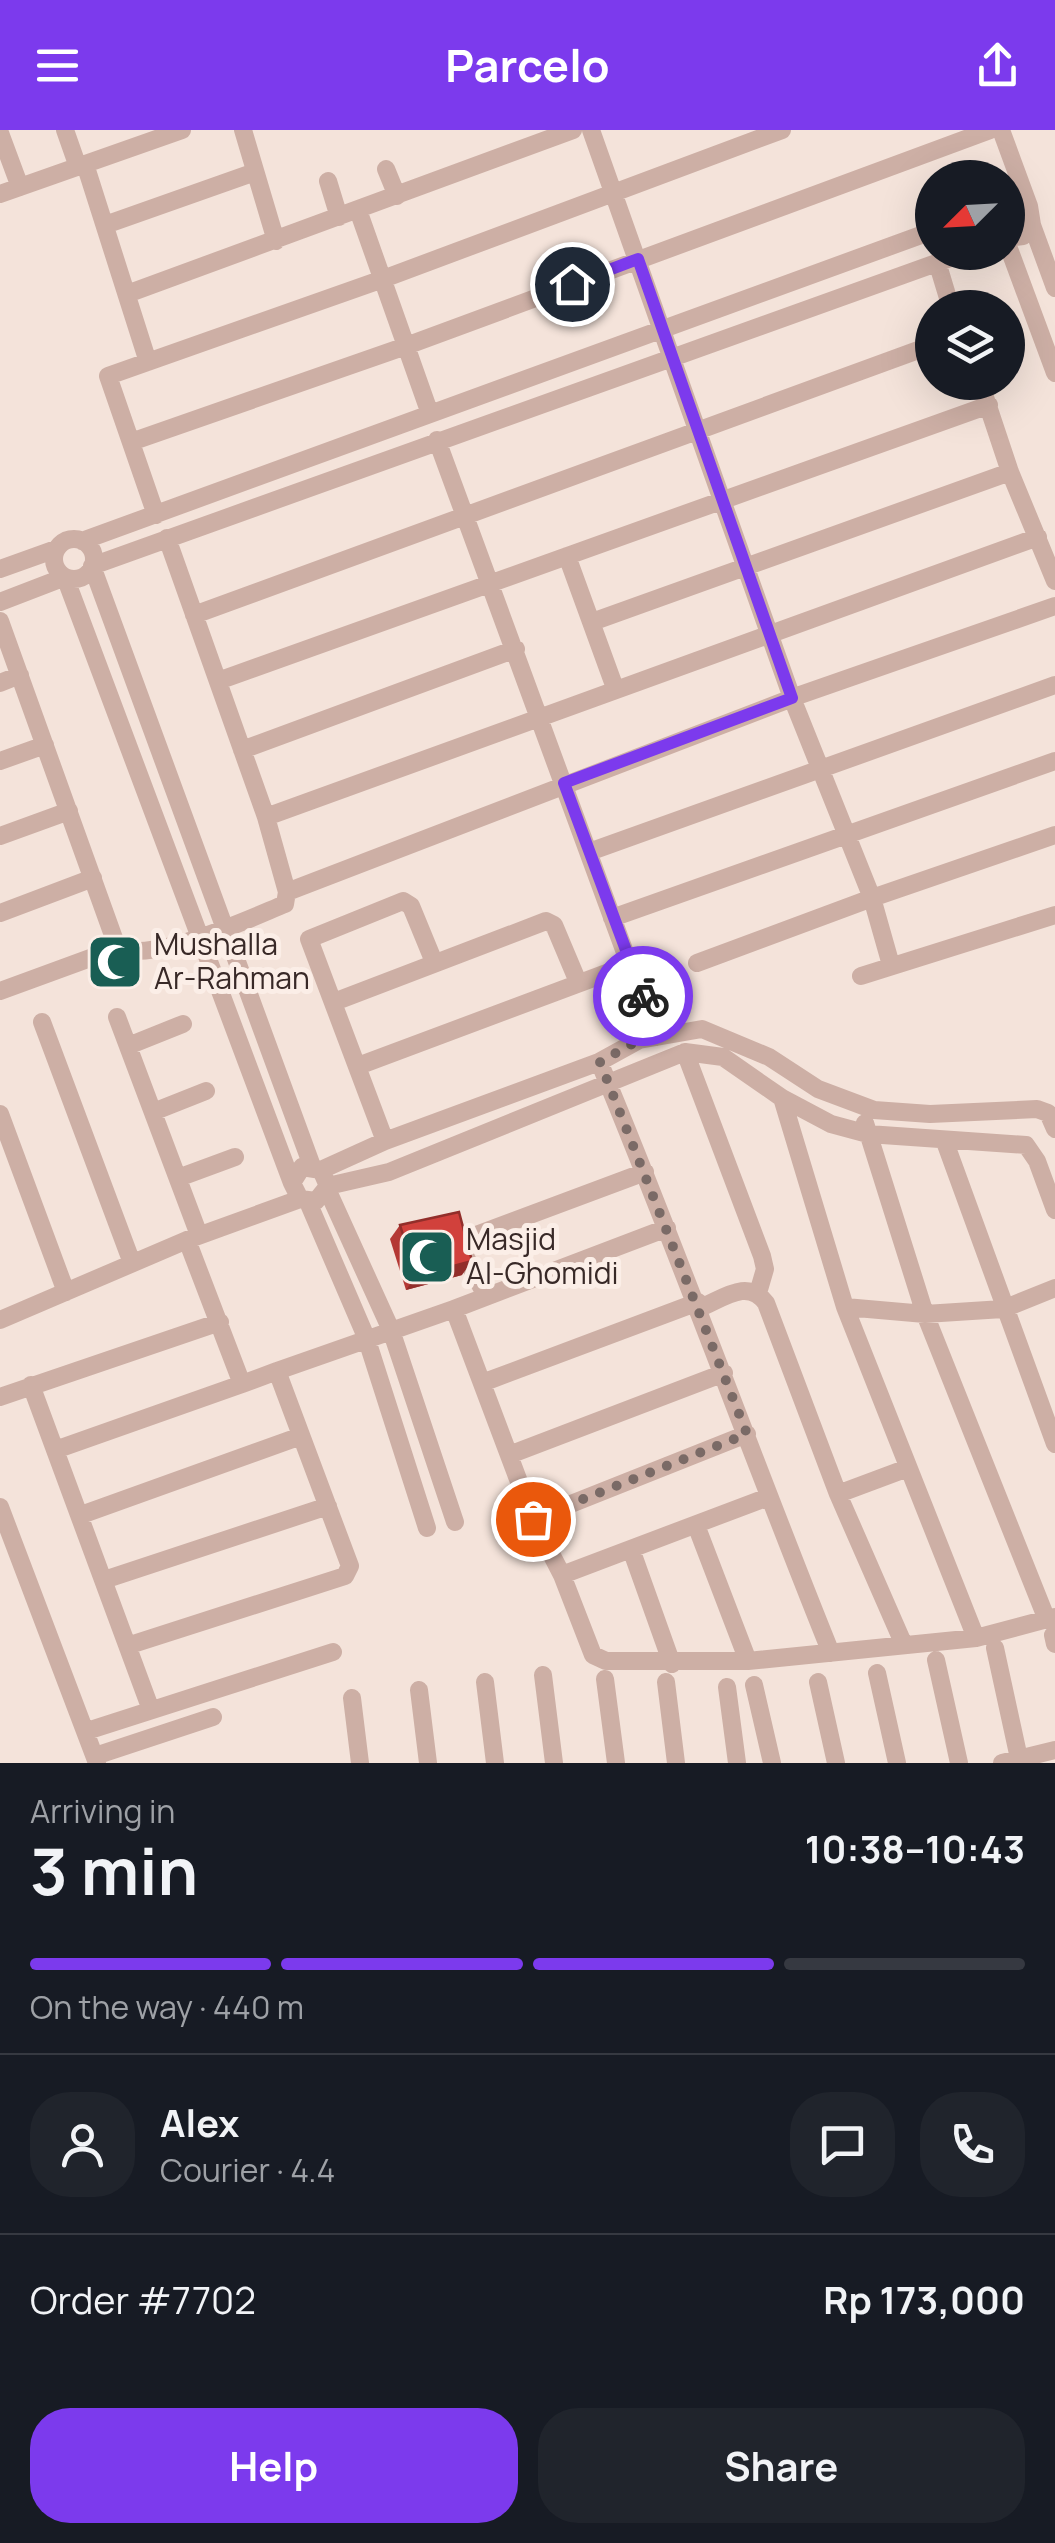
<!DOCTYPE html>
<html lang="en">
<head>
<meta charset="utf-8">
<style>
  :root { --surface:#171b24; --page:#20242c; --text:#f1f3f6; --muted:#9ea1a6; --line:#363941; --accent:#7c3aed }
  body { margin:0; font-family:Manrope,sans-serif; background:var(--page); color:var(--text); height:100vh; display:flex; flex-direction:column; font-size:38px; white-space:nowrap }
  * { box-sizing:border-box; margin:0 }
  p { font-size:32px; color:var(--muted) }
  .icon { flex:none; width:55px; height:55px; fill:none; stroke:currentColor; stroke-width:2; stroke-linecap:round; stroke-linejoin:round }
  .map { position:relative; height:1633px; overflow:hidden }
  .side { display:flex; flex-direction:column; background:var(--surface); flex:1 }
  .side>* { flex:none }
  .needle { width:65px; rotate:246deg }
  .controls { position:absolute; left:915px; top:30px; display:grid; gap:20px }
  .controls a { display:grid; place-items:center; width:110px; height:110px; border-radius:50%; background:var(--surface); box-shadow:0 10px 40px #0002; font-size:50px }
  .pin { position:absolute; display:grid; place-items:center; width:85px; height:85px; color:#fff; margin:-42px; border:5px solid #fff; border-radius:50%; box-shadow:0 2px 10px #0007 }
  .courier { position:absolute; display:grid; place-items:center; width:100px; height:100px; margin:-50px; border:8px solid #7c3aed; border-radius:50%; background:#fff; color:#222; box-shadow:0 2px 12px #0007 }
  .head em { font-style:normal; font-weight:700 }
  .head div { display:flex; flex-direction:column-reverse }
  .head { display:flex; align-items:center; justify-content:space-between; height:170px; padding:0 30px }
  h1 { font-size:65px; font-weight:700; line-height:75px }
  .bar { display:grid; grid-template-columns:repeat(4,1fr); gap:15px 10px; align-content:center; height:120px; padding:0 30px }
  .bar i { height:12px; border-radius:8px; background:var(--line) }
  .bar .selected { background:var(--accent) }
  .bar p { grid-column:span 4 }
  .line { display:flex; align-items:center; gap:25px; padding:0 30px; border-top:2px solid var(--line) }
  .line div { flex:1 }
  .round { display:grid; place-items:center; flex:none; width:105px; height:105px; border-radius:40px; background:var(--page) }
  .cta { display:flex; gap:20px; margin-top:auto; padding:20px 30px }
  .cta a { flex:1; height:115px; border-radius:40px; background:var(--accent); color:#fff; font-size:40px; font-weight:700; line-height:115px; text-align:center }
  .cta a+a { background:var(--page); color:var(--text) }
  header { display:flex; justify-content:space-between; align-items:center; height:130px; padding:0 30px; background:var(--accent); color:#fff; font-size:45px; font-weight:700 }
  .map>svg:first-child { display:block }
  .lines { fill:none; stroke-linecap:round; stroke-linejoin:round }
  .minor { stroke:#cdafa5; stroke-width:18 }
  .wall { fill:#b43834 }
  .shaded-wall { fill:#922e2a }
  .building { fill:#d1413c; stroke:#922e2a; stroke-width:2.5 }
  .done { stroke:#7a6a66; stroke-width:10; stroke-dasharray:0 18 }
  .route { stroke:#7c3aed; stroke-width:12 }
  .labels { text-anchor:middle; stroke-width:10; stroke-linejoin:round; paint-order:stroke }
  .poi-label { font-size:30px; fill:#382927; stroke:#fbeee7; text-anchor:start }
</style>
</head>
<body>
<header><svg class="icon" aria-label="menu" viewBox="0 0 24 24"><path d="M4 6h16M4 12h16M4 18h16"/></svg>Parcelo<svg class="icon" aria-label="share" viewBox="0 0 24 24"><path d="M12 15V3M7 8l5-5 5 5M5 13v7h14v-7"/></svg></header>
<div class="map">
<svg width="1055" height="1633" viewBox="0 0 1055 1633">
  <rect width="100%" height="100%" fill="#f4e3da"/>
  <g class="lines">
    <path class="minor" d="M65,0L78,37
      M243,0L276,111
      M591,0L792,568L872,768L697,833
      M1001,0L1029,76
      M0,3L20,57
      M85,34L148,232
      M386,39L397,66
      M328,51L339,87
      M0,64L182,0
      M1008,72L1029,76L1032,95L1023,106L1008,108
      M358,80L429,281
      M105,95L255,42
      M1032,95L1055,158
      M1008,116L1055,243
      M938,135L951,178
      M127,164L573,0
      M980,252L1010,342L1055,451
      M437,310L656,907
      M131,312L406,216L990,0
      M156,385L108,246L383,149L782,0
      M54 429a20 20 0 1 1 40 0a20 20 0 1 1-40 0Z
      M82,411L932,101
      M567,426L615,558
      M0,439L56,419
      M0,472L65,447L292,1053
      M194,485L932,215
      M0,491L115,811L104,823L0,861
      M592,492L1010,342
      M218,551L989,275
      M0,553L20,545
      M242,620L516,519
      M0,631L45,615
      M266,687L1038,407
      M0,706L69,681
      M589,722L1055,555
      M287,762L800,565L1055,476
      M0,783L93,748
      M612,788L1055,631
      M111,817C151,835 246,790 285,774L287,762L266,687L167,408
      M891,835L872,768L1055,705
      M861,846L1055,785
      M334,872L546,791L554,795L578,852
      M117,887L199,1105
      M42,892L132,1133
      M128,916L183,894
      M685,922L762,1126L765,1139L758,1163
      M358,936L612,841L618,848L639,910
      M603,941C683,1134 753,1330 831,1523
      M782,968L845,1177L976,1508
      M153,982L206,961
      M0,984L66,1162
      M865,993L925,1184L1047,1490
      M385,1011L309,809L403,771L411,776L434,832
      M945,1012L1055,1314
      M312,1036L92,436L967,122
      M321,1040L328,1056L316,1071L300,1069L292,1053L302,1037L321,1040L385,1011L599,932L639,910L702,899L769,927L818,959L874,980L930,984L1037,979L1048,983L1055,999
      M178,1048L235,1027
      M328,1056L389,1042L685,922L723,927L782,968L831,994L868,1004L1026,1015L1037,1031L1055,1080
      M327,1059L391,1200L455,1392
      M308,1072L366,1207L427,1398
      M667,1098L454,1179L533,1389L562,1445L593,1525L606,1531H748L976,1508L1055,1487
      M486,1166L463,1122V1110L645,1042
      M845,1177L925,1184L1003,1179L1055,1158
      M700,1178C724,1168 748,1148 766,1173L838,1364L904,1515
      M0,1190L187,1110L300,1069
      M277,1241L454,1179
      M482,1253L698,1172
      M31,1255L151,1580
      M0,1267L220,1192
      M58,1319L242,1254
      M509,1325L724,1243
      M838,1364L905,1339
      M0,1377L97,1633
      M81,1385L301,1306
      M533,1389L747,1304
      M696,1395L748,1531
      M631,1419L672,1534
      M562,1445L768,1367
      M104,1450L328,1376
      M1053,1505L1055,1514
      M130,1515L345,1446L350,1436L277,1241L242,1254L187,1110
      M995,1518L1020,1633
      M936,1530L959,1633
      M877,1543L897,1633
      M543,1545L554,1633
      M605,1549L616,1633
      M485,1552L495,1633
      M666,1552L676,1633
      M818,1552L836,1633
      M754,1555L772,1633
      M727,1557L737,1633
      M419,1560L428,1633
      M352,1568L360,1633
      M87,1601L333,1522
      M95,1626L213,1587
      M1002,1633L1055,1620"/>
  </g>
  <path class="wall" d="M400,1095L462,1145L406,1160L390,1109Z"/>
  <path class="shaded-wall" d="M472,1131L462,1145L406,1160L416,1146Z"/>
  <path class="building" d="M459,1082L472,1131L416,1146L400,1095Z"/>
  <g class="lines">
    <path class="done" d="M533,1389L747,1304L600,932L639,910L656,907L643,866"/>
    <path class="route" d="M572,154L638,129L792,568L564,653L643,866"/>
  </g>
  <defs>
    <g id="mosque-square" transform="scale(2.875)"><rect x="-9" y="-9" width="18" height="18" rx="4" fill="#195e54" stroke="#fbeee7"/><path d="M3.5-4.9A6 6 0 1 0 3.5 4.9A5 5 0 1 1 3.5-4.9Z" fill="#fff"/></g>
  </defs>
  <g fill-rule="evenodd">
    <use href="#mosque-square" x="115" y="832"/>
    <use href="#mosque-square" x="427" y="1127"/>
  </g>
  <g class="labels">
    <g class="poi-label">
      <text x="154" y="825">Mushalla<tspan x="154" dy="34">Ar-Rahman</tspan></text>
      <text x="466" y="1120">Masjid<tspan x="466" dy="34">Al-Ghomidi</tspan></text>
    </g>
  </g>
</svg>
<div class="controls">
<a><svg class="needle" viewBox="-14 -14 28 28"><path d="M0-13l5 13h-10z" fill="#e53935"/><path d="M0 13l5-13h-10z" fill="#9ea1a6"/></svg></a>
<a><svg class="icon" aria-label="layers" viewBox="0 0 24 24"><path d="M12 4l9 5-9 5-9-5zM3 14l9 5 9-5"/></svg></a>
</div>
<div class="pin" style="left:533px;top:1389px;background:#ea580c"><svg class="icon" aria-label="bag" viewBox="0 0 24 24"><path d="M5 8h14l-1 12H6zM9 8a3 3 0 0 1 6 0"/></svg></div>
<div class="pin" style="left:572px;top:154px;background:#1f2937"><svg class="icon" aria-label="home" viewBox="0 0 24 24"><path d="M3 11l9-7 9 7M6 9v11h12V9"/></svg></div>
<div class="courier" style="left:643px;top:866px"><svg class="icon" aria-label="bike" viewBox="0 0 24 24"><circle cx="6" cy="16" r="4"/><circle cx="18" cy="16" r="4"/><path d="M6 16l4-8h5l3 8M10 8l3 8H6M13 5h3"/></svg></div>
</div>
<section class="side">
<div class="head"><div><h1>3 min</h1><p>Arriving in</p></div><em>10:38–10:43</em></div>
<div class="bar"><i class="selected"></i><i class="selected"></i><i class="selected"></i><i></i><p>On the way · 440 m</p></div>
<div class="line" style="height:180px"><a class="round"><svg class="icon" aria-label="person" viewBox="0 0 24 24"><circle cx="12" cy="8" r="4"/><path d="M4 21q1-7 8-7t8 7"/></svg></a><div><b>Alex</b><p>Courier · 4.4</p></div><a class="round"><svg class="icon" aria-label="chat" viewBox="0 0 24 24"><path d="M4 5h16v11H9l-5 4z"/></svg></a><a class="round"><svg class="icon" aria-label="phone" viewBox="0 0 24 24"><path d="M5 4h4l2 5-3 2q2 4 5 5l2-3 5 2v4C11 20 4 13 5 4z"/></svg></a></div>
<div class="line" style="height:130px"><div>Order #7702</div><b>Rp 173,000</b></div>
<div class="cta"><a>Help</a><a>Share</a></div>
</section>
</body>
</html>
